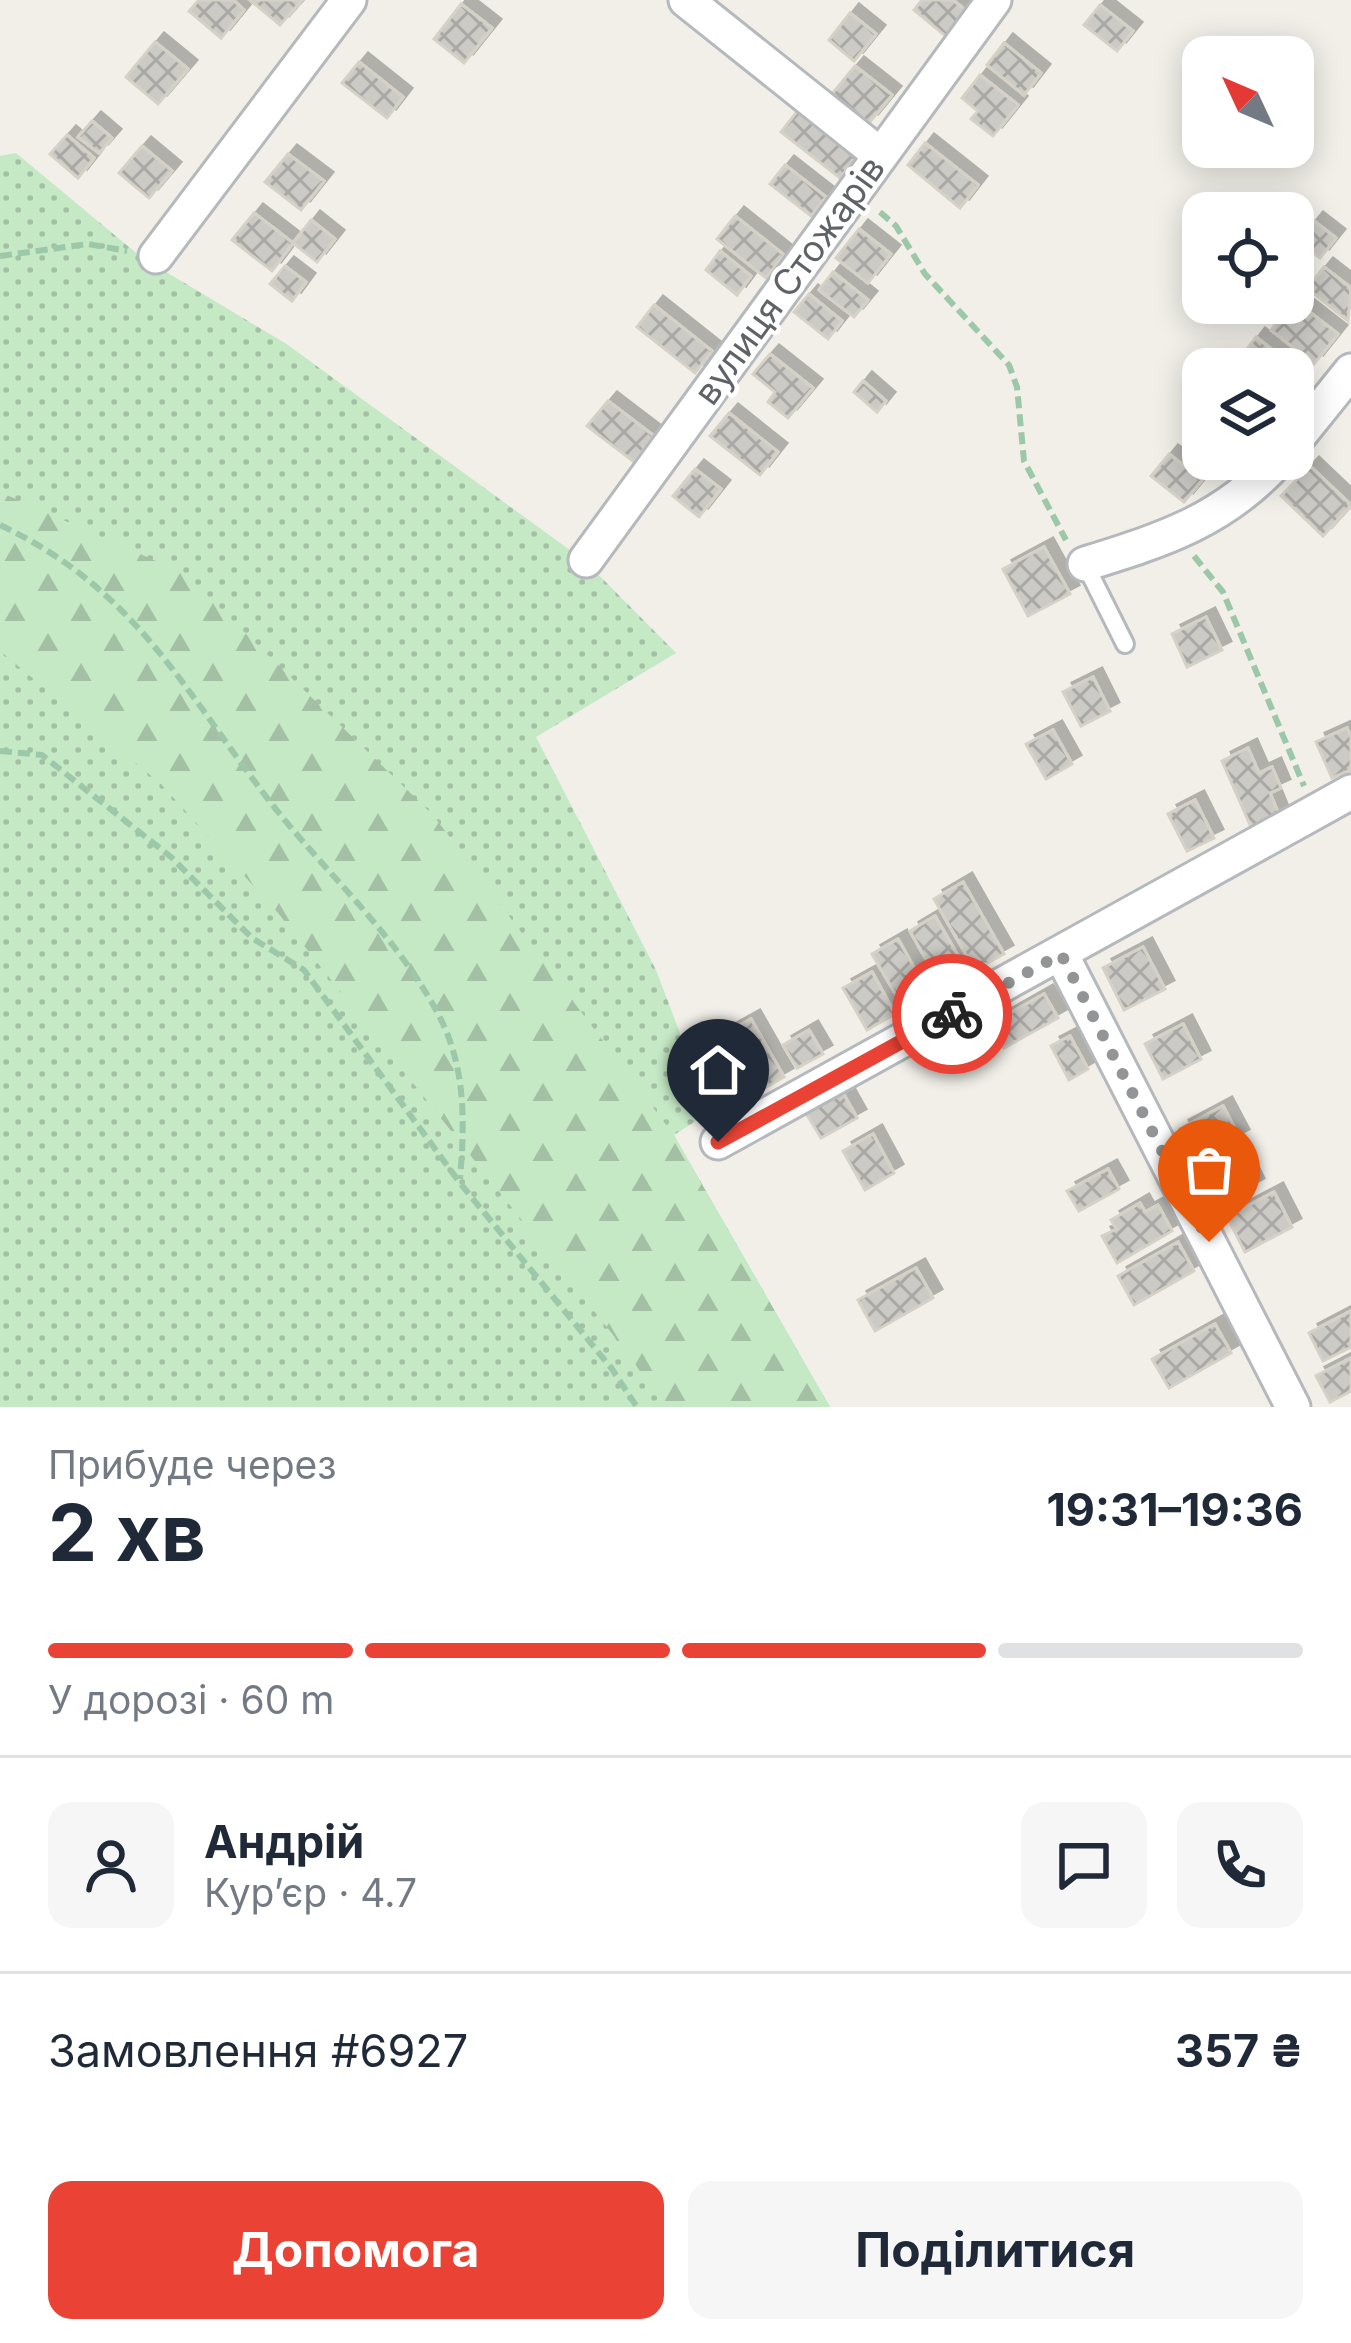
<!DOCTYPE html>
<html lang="uk">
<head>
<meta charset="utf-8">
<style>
  :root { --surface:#fff; --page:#f6f6f7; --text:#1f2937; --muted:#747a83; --line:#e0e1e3; --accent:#ea4335 }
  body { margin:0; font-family:Inter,sans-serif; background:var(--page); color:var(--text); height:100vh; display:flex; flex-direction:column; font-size:45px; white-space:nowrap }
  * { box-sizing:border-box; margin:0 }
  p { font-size:39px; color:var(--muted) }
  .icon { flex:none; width:66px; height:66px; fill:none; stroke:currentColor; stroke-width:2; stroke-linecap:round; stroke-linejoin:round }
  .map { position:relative; height:1407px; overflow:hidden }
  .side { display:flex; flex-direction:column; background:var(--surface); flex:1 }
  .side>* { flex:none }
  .needle { width:78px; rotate:314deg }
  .tools { position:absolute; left:1182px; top:36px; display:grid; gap:24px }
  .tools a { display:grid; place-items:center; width:132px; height:132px; border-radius:24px; background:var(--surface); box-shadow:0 6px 30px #0003; font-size:60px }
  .pin { position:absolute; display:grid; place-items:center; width:102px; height:102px; color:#fff; margin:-123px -51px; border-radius:50% 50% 50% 0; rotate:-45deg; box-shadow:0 0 12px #0007 }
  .pin .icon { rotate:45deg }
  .courier { position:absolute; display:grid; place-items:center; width:120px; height:120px; margin:-60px; border:9px solid #ea4335; border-radius:50%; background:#fff; color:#222; box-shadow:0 3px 15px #0007 }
  .headline em { font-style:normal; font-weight:700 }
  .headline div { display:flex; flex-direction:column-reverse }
  .headline { display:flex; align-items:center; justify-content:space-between; height:204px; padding:0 48px }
  h1 { font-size:78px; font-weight:700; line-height:90px }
  .bar { display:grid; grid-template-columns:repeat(4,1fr); gap:18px 12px; align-content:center; height:144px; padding:0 48px }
  .bar i { height:15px; border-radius:9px; background:var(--line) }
  .bar .selected { background:var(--accent) }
  .bar p { grid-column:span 4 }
  .line { display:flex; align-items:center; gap:30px; padding:0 48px; border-top:3px solid var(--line) }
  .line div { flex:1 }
  .round { display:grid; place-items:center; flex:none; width:126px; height:126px; border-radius:24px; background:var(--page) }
  .primary-button { display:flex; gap:24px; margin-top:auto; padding:24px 48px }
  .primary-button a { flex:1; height:138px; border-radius:24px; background:var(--accent); color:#fff; font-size:48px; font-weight:700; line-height:138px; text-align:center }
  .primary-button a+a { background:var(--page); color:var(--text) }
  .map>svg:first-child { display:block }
  .grass { fill:url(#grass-dots) }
  .forest { fill:url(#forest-firs) }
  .building { fill:url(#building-cross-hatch); stroke:#d6d1c6; stroke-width:3; filter:url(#shadow) }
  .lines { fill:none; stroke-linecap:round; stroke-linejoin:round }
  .lane-casing { stroke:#b5b8bc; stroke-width:22 }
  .street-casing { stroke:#b5b8bc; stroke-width:39 }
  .path { stroke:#9cc7a9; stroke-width:6; stroke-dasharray:12 6; stroke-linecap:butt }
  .lane { stroke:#fff; stroke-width:16 }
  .street { stroke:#fff; stroke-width:33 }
  .done { stroke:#929495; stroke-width:12; stroke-dasharray:0 21.6 }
  .route { stroke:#ea4335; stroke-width:15 }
  .labels { text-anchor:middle; stroke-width:9; stroke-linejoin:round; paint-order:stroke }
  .street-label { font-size:36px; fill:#5f6368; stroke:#fff }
</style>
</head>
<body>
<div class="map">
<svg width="1351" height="1407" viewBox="0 0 1351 1407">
  <defs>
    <pattern id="grass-dots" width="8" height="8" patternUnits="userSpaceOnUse" patternTransform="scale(3)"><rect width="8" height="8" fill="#c5e8c5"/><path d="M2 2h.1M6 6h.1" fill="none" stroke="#a3c0a4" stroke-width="1.8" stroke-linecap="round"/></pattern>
    <pattern id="forest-firs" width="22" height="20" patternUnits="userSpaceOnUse" patternTransform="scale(3)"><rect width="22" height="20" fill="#c5e8c5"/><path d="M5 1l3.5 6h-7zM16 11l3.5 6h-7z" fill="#a3c0a4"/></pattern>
    <pattern id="building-cross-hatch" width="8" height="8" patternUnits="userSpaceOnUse" patternTransform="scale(3)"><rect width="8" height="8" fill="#cccac5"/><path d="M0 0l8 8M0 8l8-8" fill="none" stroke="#a9a8a4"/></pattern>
    <filter id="shadow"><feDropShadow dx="9" dy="-9" stdDeviation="0" flood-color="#0004"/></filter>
  </defs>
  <rect width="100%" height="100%" fill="#f1efe8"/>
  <path class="grass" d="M16,153L141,257L285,343L585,561L676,653L536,737L656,970L710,1112L674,1135L830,1407H0V156Z"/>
  <path class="forest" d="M0,492L183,573L433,815L673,1134L830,1407H664L629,1355L278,913L161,784L0,651Z"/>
  <path class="building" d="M199,0H233L244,10L221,38L189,11Z
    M250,0H302L280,25Z
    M922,0H953L969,13L948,38L914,10Z
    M461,4L492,28L464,63L434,39Z
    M1100,5L1133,31L1117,51L1084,25Z
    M850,13L876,34L854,61L829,40Z
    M155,42L188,69L158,104L126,77Z
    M1004,43L1041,73L1024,95L987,65Z
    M359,62L403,97L387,118L342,83Z
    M855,66L892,95L869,123L832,94Z
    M980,75L1018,105L993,136L971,119L978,111L962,98Z
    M799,109L858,156L840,178L781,132Z
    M92,121L112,138L99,153L78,137Z
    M67,135L94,158L78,178L50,154Z
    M925,143L978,185L960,208L908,165Z
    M142,146L172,171L149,198L119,173Z
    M288,154L324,181L301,210L265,182Z
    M785,165L826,197L811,216L770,184Z
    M254,213L293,243L272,271L232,240Z
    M735,216L784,255L766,278L717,239Z
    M311,220L335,239L317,262L293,243Z
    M1314,221L1336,238L1320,258L1298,241Z
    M859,229L891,254L868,283L836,258Z
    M720,251L751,276L737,295L706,270Z
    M285,266L306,282L292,301L270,284Z
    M1324,267L1351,288L1348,321L1307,288Z
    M833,272L868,300L854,317L819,290Z
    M809,294L842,321L828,339L794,312Z
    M1294,300L1338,334L1314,364L1271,330Z
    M654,305L712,351L695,373L637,327Z
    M1256,337L1296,368L1293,372V369L1233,367Z
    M770,354L813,388L788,418L768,402L775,392L753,374Z
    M863,381L886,401L877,412L854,392Z
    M608,401L654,436L634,462L587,426Z
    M729,413L778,452L760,475L710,436Z
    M1169,454L1202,480L1184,502L1151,476Z
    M1310,466L1351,505L1323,536L1281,496Z
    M695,469L721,489L699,517L673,496Z
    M1044,547L1070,594L1028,616L1003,569Z
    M1206,617L1222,650L1187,667L1172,634Z
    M1093,677L1110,711L1081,726L1063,692Z
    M1347,728L1351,737V770L1332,778L1316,742Z
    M1053,730L1072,764L1046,779L1026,744Z
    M1248,748L1259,773L1272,767L1281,788L1270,793L1279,815L1251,827L1222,761Z
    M1195,800L1214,838L1187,851L1168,814Z
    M963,882L1004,954L975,970L934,899Z
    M935,916L971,978L945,993L910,931Z
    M898,939L930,996L905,1010L872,954Z
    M1143,947L1165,989L1124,1010L1103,968Z
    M872,972L895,1014L867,1030L843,988Z
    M1044,994L1058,1018L1004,1048L991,1024Z
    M751,1019L784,1077L756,1093L722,1035Z
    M1183,1024L1201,1059L1163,1079L1145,1044Z
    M809,1030L823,1054L797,1068L783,1045Z
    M1070,1036L1088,1069L1069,1080L1051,1046Z
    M843,1093L857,1118L821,1138L806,1113Z
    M1223,1106L1240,1138L1196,1160L1180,1129Z
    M873,1134L894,1173L865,1190L843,1151Z
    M1108,1169L1119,1189L1079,1211L1067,1191Z
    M1246,1169L1255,1187L1225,1203L1215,1185Z
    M1274,1192L1292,1227L1245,1252L1227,1217Z
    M1140,1203L1145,1212L1158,1205L1172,1231L1117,1263L1102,1236L1117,1229L1111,1220Z
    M1178,1242L1194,1271L1134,1305L1118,1276Z
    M916,1268L933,1298L875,1331L858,1300Z
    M1351,1311V1347L1323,1361L1309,1333Z
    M1215,1324L1231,1353L1169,1388L1152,1359Z
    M1351,1358V1391L1330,1402L1316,1376Z"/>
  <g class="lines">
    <g class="lane-casing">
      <path id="lane" d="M1085,564L1125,644"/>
    </g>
    <g class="street-casing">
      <path id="street" d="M686,0L879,154
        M156,256L349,0
        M1293,443L1351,371
        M586,560L994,0
        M1085,564C1162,540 1224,521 1279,459
        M1061,954L1293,1407
        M718,1142L1351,792"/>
    </g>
    <path class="path" d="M880,212L896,226L925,274L1009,365L1017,387L1024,461L1066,540
      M0,256L88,244L127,251
      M0,525C136,589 184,691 271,803C324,871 394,933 436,1010C466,1064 465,1119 460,1179
      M1194,556L1223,592L1304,786
      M0,751L42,755L171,857L252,938L304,970L460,1183L612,1369L637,1407"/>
    <use href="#lane" class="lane"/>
    <use href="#street" class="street"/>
  </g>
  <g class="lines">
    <path class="done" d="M952,1014L1061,954L1209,1242"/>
    <path class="route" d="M718,1142L952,1014"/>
  </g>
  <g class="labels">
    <g class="street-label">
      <text transform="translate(789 280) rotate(-54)" y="13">вулиця Стожарів</text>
    </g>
  </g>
</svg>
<div class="tools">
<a><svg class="needle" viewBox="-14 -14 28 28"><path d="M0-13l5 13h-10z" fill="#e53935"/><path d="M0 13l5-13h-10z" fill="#747a83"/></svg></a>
<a><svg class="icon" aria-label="locate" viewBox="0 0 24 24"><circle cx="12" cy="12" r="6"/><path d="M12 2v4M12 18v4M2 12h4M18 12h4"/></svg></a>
<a><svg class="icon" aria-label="layers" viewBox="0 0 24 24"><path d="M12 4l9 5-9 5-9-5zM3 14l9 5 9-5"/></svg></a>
</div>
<div class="pin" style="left:1209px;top:1242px;background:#ea580c"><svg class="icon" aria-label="bag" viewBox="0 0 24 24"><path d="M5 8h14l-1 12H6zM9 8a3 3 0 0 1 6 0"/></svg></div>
<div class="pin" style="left:718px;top:1142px;background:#1f2937"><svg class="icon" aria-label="home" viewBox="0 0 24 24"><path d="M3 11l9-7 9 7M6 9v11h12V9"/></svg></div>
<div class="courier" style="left:952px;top:1014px"><svg class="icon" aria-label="bike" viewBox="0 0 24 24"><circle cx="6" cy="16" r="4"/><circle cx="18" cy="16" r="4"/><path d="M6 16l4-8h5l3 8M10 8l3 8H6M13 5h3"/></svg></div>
</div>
<section class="side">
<div class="headline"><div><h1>2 хв</h1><p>Прибуде через</p></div><em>19:31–19:36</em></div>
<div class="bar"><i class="selected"></i><i class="selected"></i><i class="selected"></i><i></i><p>У дорозі · 60 m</p></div>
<div class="line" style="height:216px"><a class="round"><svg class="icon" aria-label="person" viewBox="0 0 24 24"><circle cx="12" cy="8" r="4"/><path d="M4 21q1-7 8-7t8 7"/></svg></a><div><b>Андрій</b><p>Кур’єр · 4.7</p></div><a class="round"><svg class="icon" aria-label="chat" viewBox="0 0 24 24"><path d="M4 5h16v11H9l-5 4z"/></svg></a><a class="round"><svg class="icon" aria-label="phone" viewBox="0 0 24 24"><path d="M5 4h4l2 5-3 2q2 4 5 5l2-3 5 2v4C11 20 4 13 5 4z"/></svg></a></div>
<div class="line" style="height:156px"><div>Замовлення #6927</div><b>357 ₴</b></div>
<div class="primary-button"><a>Допомога</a><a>Поділитися</a></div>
</section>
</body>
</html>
